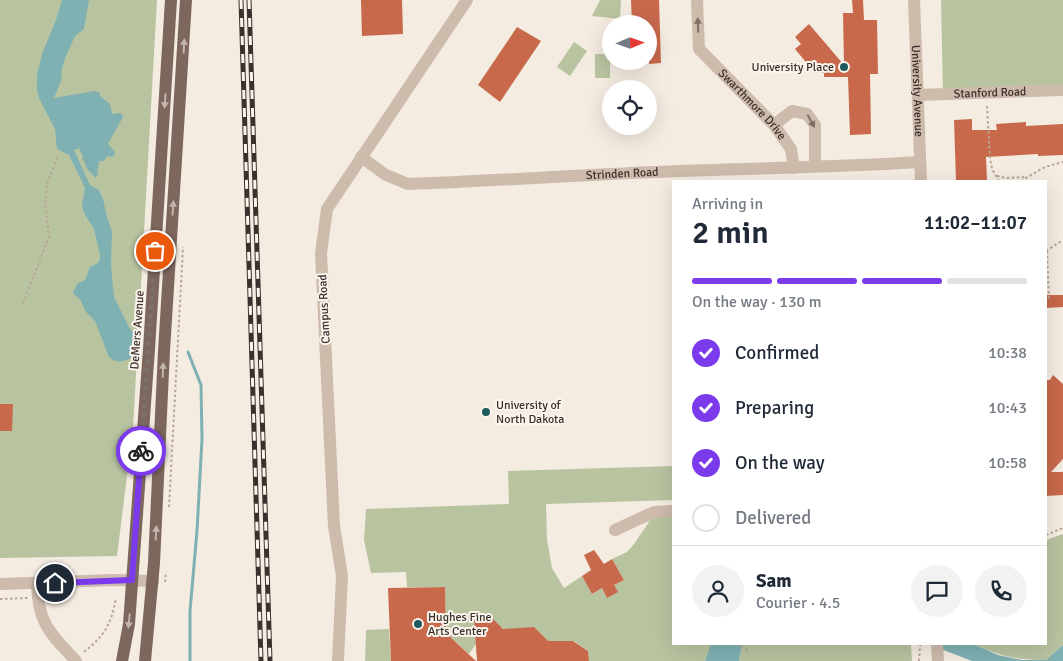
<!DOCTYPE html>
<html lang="en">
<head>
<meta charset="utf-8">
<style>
  :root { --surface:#fff; --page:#f2f2f3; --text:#1f2937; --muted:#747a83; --line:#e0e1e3; --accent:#7c3aed }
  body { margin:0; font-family:Signika,sans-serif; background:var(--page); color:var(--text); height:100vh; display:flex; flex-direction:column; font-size:19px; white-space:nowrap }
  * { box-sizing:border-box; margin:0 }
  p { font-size:16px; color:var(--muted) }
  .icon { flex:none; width:28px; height:28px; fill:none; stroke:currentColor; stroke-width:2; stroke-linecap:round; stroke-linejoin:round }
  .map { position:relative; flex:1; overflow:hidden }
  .drawer { position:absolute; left:672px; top:180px; width:375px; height:465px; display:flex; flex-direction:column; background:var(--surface); border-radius:0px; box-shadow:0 5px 20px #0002 }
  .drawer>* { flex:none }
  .needle { width:32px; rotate:88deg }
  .tools { position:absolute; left:602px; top:15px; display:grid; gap:10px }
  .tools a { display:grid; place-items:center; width:55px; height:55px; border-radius:50%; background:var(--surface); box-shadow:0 5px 20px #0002; font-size:25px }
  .pin { position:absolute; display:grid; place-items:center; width:42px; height:42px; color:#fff; margin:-21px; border:2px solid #fff; border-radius:50%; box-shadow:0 1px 5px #0007 }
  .courier { position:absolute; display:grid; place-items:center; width:50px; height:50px; margin:-25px; border:4px solid #7c3aed; border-radius:50%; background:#fff; color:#222; box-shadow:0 1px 6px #0007 }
  .summary em { font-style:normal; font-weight:600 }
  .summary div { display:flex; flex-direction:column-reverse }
  .summary { display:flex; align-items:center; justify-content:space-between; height:85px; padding:0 20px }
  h1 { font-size:32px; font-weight:600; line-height:38px }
  .bar { display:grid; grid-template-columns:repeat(4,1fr); gap:8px 5px; align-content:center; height:60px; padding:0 20px }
  .bar i { height:6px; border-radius:4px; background:var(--line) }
  .bar .selected { background:var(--accent) }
  .bar p { grid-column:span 4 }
  .line { display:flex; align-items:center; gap:12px; padding:0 20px; border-top:1px solid var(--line) }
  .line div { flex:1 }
  .round { display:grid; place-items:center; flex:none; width:52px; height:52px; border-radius:26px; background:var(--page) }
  ol { padding:0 20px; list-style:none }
  li { display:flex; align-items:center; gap:15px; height:55px }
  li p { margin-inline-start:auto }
  li .icon { padding:5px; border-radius:50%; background:var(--accent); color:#fff; stroke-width:4 }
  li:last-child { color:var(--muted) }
  li i { width:28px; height:28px; border:2px solid var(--line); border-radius:50% }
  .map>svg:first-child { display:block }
  .green { fill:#b8c4a0 }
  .water { fill:#7fb0b2 }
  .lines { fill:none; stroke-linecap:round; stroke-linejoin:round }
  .stream { stroke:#7fb0b2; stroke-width:3 }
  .building { fill:#c8694b }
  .path { stroke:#b9a596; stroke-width:2; stroke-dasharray:2.5 2.5; stroke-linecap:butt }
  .minor { stroke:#cdbbac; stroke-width:12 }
  .major { stroke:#7d675c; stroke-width:12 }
  .rail-casing { stroke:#3b302b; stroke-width:5 }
  .rail { stroke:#fbf5ee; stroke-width:3; stroke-dasharray:9; stroke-linecap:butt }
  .oneway { fill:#7d6f65 }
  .oneway2 { fill:#c2b5ac }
  .done { stroke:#7c716b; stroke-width:5; stroke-dasharray:0 9 }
  .route { stroke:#7c3aed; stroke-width:6 }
  .poi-dot { fill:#1f5a5e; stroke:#fbf5ee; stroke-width:2 }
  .labels { text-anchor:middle; stroke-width:4; stroke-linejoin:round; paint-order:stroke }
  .poi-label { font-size:12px; fill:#3b302b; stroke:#fbf5ee; text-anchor:start }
  .street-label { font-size:12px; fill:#3b302b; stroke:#fbf5ee }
</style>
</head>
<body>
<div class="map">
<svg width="1063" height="661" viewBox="0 0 1063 661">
  <rect width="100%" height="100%" fill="#f4ebe1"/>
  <path class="green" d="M0,0H157L133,428L117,556L0,558Z
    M600,0H621L620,19L592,16Z
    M941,0H1063V90L943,94Z
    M574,42L587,51L570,76L557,67Z
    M595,54H610V78H595Z
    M674,466V500L546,504L547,540L552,568L564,588L582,576L592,594L602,588L607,597L614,585L624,580L612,559L627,552L634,544L653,516L674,512V644H712L705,661H589L588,651L574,641H548L474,620L476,644L469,654L446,633L445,587H407L406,572L371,573L364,540L366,509L509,504L508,471Z
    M1063,534V645L1046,660C1016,660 1000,656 973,644H1046V540Z
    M389,629L391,661H365L366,630Z
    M742,644H911L912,661H739Z"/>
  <path class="water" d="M62,0H89L84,29L75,36L65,58L61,73L62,78L54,98L95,91L99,92L100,96L110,104L112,114L121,113L123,117L108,144L115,152V154L112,157L107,156L104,161H100L98,166L99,168L97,169L98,173L96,178L87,169L84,161L82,160L83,157L79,148L74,150L90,185L99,190L103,199L107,217L112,231L111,265L114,297L130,329L138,337L136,357C125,359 119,366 109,357L95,321L86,312L81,301L73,293L77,284L85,280L90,267L98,263L100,259V254L94,229L84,213L82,205L85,188L69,155L57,149L55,129L39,98L37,90V75L42,54L56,20Z
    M711,644H742L739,661H705Z
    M928,644H973L998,655L1022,660H1046L1063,645V661H972Z"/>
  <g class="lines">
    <path class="stream" d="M188,352L201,385L202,439L197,531L190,611V661"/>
  </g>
  <path class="building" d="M361,0H402L403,34L362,36Z
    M631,0H659L661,63L649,64V24H632Z
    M852,0H863L864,20H877L878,74H870L871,134L850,135L848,77H824V73H815L795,49L801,44L795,37L809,24L844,65L843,13H853Z
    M517,27L541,41L500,102L478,85Z
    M972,119V130H997L996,124L1026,122V126L1063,124V155L1038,156V154L986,157L987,181H956L954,120Z
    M1046,295H1063V307L1046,308Z
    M1053,375L1063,384V459L1051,472H1063V495L1046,496V380H1050Z
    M0,404H13L12,431H0Z
    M594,550L604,564L612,559L624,580L614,585L618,592L607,598L602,588L592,594L582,576L591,570L584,555Z
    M445,587L446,633L476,661H391L388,588Z
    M493,619L503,629L534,627L548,641H573L588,651L589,661H477L474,620Z"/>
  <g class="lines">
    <path class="path" d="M987,106L990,158L992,169L999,181
      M997,176L1006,178L1025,177
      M1021,181L1045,167L1063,162
      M1046,251L1063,240
      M1047,251L1049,300
      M23,303L49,237L45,202L48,181L58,156
      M169,507L183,247
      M1046,535L1063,528
      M165,582L166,572
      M0,599L28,598
      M737,644L749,651
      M84,652C105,635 111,625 116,598
      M919,661L920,646L921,644"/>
    <g class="minor">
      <path id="s1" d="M697,0L699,49L774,125L791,149L794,168"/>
      <path id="s2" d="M914,0L921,181"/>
      <path id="s3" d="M918,95L1063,90"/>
      <path d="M774,125L792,111L807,114L815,125V166"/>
      <path id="s4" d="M361,157L386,175L408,184C499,181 590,174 681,171C761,168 841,167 920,162"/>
      <path d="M615,530L654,512L674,511"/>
      <path d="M37,583C38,624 50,633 76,661"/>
      <path d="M0,584L114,580L153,581"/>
      <path d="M937,644L938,661"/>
      <path d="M338,661L342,576L334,526L321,253L327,209L467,0"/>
    </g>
    <path class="major" d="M122,661L129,624L149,349L171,0
      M145,661L154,563L164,351L186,0"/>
    <g class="rail-casing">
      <path id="rail" d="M241,0L261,661
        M249,0L270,661"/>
    </g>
    <use href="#rail" class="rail"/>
  </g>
  <defs><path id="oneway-solid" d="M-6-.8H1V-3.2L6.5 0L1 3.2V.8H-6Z" transform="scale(1.25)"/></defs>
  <g class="oneway">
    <use href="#oneway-solid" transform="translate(698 25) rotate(-92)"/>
    <use href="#oneway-solid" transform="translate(811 121) rotate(61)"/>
  </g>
  <g class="oneway2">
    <use href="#oneway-solid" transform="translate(184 46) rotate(-87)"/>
    <use href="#oneway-solid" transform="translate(165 101) rotate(94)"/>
    <use href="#oneway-solid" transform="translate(173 208) rotate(-86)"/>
    <use href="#oneway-solid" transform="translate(163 370) rotate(-88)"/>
    <use href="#oneway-solid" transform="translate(156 533) rotate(-87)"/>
    <use href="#oneway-solid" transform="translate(129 621) rotate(96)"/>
  </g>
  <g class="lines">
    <path class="done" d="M141,451L155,251"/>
    <path class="route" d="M55,583L132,580L141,451"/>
  </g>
  <g class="poi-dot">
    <circle cx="844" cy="67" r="5"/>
    <circle cx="486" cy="412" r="5"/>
    <circle cx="418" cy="624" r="5"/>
  </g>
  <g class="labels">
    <g class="poi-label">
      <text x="834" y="71" text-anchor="end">University Place</text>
      <text x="496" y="409">University of<tspan x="496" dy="14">North Dakota</tspan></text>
      <text x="428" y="621">Hughes Fine<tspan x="428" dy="14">Arts Center</tspan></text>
    </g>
    <g class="street-label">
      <text dy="4" stroke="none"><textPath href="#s2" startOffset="91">University Avenue</textPath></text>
      <text dy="4" stroke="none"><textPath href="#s3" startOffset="72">Stanford Road</textPath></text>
      <text dy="4" stroke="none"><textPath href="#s1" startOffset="126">Swarthmore Drive</textPath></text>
      <text dy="4" stroke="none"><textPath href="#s4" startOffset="269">Strinden Road</textPath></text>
      <text transform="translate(324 309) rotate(-93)" y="4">Campus Road</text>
      <text transform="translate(137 330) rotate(-86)" y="4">DeMers Avenue</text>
    </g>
  </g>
</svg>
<div class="tools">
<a><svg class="needle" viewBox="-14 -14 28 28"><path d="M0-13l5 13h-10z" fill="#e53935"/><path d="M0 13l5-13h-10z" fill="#747a83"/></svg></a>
<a><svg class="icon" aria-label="locate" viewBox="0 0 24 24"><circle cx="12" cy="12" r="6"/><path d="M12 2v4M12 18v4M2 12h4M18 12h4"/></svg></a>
</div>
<div class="pin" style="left:155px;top:251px;background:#ea580c"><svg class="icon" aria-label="bag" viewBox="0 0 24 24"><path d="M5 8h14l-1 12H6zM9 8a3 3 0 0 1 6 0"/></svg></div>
<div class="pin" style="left:55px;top:583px;background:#1f2937"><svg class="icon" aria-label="home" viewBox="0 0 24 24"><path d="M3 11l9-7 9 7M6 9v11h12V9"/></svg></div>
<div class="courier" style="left:141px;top:451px"><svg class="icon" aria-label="bike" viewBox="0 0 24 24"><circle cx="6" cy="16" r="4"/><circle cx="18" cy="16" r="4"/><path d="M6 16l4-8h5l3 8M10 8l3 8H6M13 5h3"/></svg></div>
<section class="drawer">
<div class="summary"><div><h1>2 min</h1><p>Arriving in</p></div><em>11:02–11:07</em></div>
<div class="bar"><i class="selected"></i><i class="selected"></i><i class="selected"></i><i></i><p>On the way · 130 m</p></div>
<ol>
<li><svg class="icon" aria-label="check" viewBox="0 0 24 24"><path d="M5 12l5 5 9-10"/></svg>Confirmed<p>10:38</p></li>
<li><svg class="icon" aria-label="check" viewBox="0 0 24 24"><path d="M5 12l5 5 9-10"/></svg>Preparing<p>10:43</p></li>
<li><svg class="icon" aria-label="check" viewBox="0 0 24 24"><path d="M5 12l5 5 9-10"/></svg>On the way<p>10:58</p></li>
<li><i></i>Delivered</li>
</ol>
<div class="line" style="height:90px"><a class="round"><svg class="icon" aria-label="person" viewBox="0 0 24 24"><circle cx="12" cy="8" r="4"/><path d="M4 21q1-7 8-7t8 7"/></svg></a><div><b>Sam</b><p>Courier · 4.5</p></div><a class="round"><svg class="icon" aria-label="chat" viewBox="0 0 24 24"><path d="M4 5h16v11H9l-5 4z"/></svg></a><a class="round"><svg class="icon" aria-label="phone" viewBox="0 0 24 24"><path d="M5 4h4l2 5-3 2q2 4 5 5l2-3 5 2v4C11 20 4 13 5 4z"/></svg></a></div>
</section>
</div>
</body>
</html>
